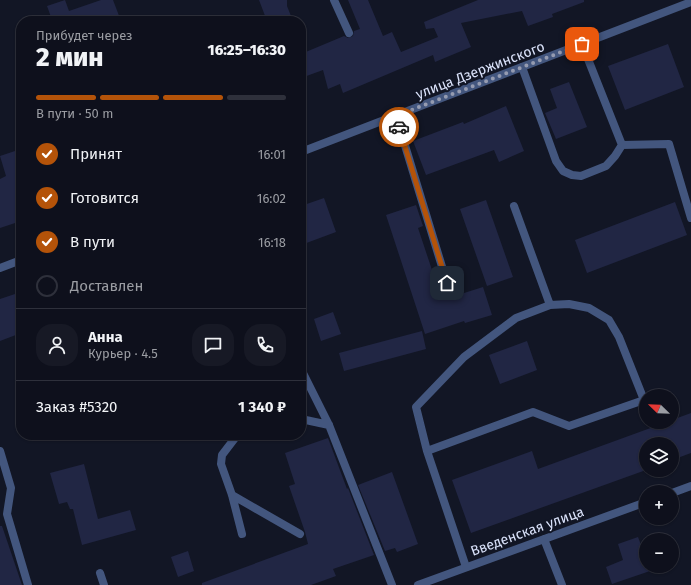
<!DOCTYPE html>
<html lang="ru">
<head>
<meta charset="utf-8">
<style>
  :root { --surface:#0e101c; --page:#171925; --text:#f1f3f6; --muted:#9b9da3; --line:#2e303b; --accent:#b45309 }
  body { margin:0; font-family:"Fira Sans",sans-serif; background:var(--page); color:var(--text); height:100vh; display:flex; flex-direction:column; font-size:15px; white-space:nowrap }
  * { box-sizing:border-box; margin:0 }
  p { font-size:13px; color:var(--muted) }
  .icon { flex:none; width:22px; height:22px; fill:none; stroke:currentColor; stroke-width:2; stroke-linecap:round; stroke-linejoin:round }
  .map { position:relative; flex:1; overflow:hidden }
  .panel { position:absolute; left:16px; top:16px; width:290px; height:424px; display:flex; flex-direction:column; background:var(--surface); border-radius:16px; box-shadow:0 1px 3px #0004,0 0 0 1px var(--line) }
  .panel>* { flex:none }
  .needle { width:26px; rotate:293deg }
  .buttons { position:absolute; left:639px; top:389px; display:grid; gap:8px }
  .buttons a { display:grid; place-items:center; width:40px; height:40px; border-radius:50%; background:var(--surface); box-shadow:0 1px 3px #0004,0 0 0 1px var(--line); font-size:20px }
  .pin { position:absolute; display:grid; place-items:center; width:34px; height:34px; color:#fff; margin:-17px; border-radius:8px; box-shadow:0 2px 6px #0006 }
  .courier { position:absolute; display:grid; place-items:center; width:40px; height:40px; margin:-20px; border:3px solid #b45309; border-radius:50%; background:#fff; color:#222; box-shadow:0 1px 5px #0007 }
  .overview em { font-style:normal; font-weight:800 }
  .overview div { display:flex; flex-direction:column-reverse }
  .overview { display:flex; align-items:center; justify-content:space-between; height:68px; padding:0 20px }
  h1 { font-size:26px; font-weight:800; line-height:30px }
  .bar { display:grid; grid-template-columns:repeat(4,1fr); gap:6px 4px; align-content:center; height:48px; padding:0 20px }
  .bar i { height:5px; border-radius:3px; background:var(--line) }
  .bar .active { background:var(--accent) }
  .bar p { grid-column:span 4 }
  .line { display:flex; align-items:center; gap:10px; padding:0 20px; border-top:1px solid var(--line) }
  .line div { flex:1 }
  .round { display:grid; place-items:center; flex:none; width:42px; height:42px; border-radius:16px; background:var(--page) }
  ol { padding:0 20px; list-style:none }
  li { display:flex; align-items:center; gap:12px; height:44px }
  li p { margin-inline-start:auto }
  li .icon { padding:4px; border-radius:50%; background:var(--accent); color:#fff; stroke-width:4 }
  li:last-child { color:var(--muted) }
  li i { width:22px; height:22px; border:2px solid var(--line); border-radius:50% }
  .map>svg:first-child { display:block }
  .building { fill:#212644 }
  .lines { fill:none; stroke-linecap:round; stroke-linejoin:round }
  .service { stroke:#43567e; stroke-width:8 }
  .minor { stroke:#43567e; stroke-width:8 }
  .done { stroke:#959bb0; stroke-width:4; stroke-dasharray:0 7.2 }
  .route { stroke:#b45309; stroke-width:5 }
  .labels { text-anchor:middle; stroke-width:4; stroke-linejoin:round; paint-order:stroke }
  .street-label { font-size:14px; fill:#dbe3fb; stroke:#121625 }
</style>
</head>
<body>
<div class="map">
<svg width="691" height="585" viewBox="0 0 691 585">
  <rect width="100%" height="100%" fill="#121625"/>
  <path class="building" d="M65,0L69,11L101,0H113L121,21H48L47,18L51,17L47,6Z
    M259,0H287V6L293,21H267Z
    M348,0H368L383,36L392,32L401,52L438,37L434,28L426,29L424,22L478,0H584V2L552,14L553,17L528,26L522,11L461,23L471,47L435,62L433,55L343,93L340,84L328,89L323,70L301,78V54L344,36L348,38L353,36L354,31L360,29Z
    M668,44L684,87L625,110L608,66Z
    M569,82L587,127L556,139L545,113L557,108L550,89Z
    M506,106L524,151L499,162L494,150L426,175L413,141L463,122L464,124Z
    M21,149V221L0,228V179L6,176L0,156Z
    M324,198L336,232L301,245V206Z
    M486,200L513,277L487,286L460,209Z
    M675,202L687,235L587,273L575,240Z
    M416,205L423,226L418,228L442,300L483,287L492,315L465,323L464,321L425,334L386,215Z
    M21,292V333L0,341V299Z
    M333,312L341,334L321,341L314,319Z
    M422,331L426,349L344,371L339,353Z
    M527,341L537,370L500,384L489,355Z
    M691,413V453L672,460V444H646V470L471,533L452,480L532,451L538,469L667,422H672V420Z
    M328,438L347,489L348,488L374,555L333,569L336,576L311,585H202V583L308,544L305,532L289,486L295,484L285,453Z
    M84,464L98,519L130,510L136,530L82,545L73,509H70L67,502L59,504L50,473Z
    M392,472L418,544L397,552L395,548L385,551L358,485Z
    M0,526H2L22,585H0Z
    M638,537L646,558V566H649L650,571L612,584L606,567L623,560L618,544Z
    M188,551L194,571L178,577L171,557Z"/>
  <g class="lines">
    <path class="service" d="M334,0L349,33
      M582,44L622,145
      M522,67L556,161L563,171L572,175L581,176L606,166L615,156L622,145L669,144L691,218
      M396,116L447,283
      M514,206L550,305
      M301,369L329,425L392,585
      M301,419L329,425
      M427,451L416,407L464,357L516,318L550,305L569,304L589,308L609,320L619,337L644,400L569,426L533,412L427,451L466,567
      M232,495L300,534
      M242,534L232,495L221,464L222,455L235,438L243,435
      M100,573L104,585"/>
    <path class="minor" d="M301,152L691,2
      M0,268L21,260
      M0,451L11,488L7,514L28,585
      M672,493L691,486
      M544,539L562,585
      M418,585L646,502"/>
  </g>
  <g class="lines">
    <path class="done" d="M399,127L396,116L582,44"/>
    <path class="route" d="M399,127L447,283"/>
  </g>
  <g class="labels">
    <g class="street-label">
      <text transform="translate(480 70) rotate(-21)" y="5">улица Дзержинского</text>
      <text transform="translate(527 531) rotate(-20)" y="5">Введенская улица</text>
    </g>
  </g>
</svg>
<div class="buttons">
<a><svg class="needle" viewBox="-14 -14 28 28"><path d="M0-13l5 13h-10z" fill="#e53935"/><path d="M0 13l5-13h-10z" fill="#9b9da3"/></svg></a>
<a><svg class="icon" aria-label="layers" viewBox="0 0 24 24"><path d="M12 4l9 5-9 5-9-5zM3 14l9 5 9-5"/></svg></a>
<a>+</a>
<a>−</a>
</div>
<div class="pin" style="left:582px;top:44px;background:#ea580c"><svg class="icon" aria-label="bag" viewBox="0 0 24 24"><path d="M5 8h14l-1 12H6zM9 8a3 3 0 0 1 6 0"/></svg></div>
<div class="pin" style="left:447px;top:283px;background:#1f2937"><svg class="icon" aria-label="home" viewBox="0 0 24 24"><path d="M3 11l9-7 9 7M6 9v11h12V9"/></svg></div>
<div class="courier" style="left:399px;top:127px"><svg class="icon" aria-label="car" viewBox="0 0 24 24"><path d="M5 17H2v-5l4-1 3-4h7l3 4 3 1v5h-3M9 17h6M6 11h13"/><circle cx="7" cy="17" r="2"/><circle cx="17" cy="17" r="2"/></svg></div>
<section class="panel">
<div class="overview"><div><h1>2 мин</h1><p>Прибудет через</p></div><em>16:25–16:30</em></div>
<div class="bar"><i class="active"></i><i class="active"></i><i class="active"></i><i></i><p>В пути · 50 m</p></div>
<ol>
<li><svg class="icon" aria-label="check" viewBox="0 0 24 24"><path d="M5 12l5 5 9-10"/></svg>Принят<p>16:01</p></li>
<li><svg class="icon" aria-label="check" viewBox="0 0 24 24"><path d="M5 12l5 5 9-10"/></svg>Готовится<p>16:02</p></li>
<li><svg class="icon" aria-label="check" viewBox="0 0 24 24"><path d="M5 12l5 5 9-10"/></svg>В пути<p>16:18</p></li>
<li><i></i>Доставлен</li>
</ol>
<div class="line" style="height:72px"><a class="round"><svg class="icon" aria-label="person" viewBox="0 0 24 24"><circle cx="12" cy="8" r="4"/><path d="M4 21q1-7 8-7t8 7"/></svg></a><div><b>Анна</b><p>Курьер · 4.5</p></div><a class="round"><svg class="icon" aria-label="chat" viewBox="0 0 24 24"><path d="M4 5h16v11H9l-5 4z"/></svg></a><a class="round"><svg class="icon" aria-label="phone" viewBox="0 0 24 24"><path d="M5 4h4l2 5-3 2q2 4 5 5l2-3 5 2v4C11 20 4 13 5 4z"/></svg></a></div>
<div class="line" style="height:52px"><div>Заказ #5320</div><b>1 340 ₽</b></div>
</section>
</div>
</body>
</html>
